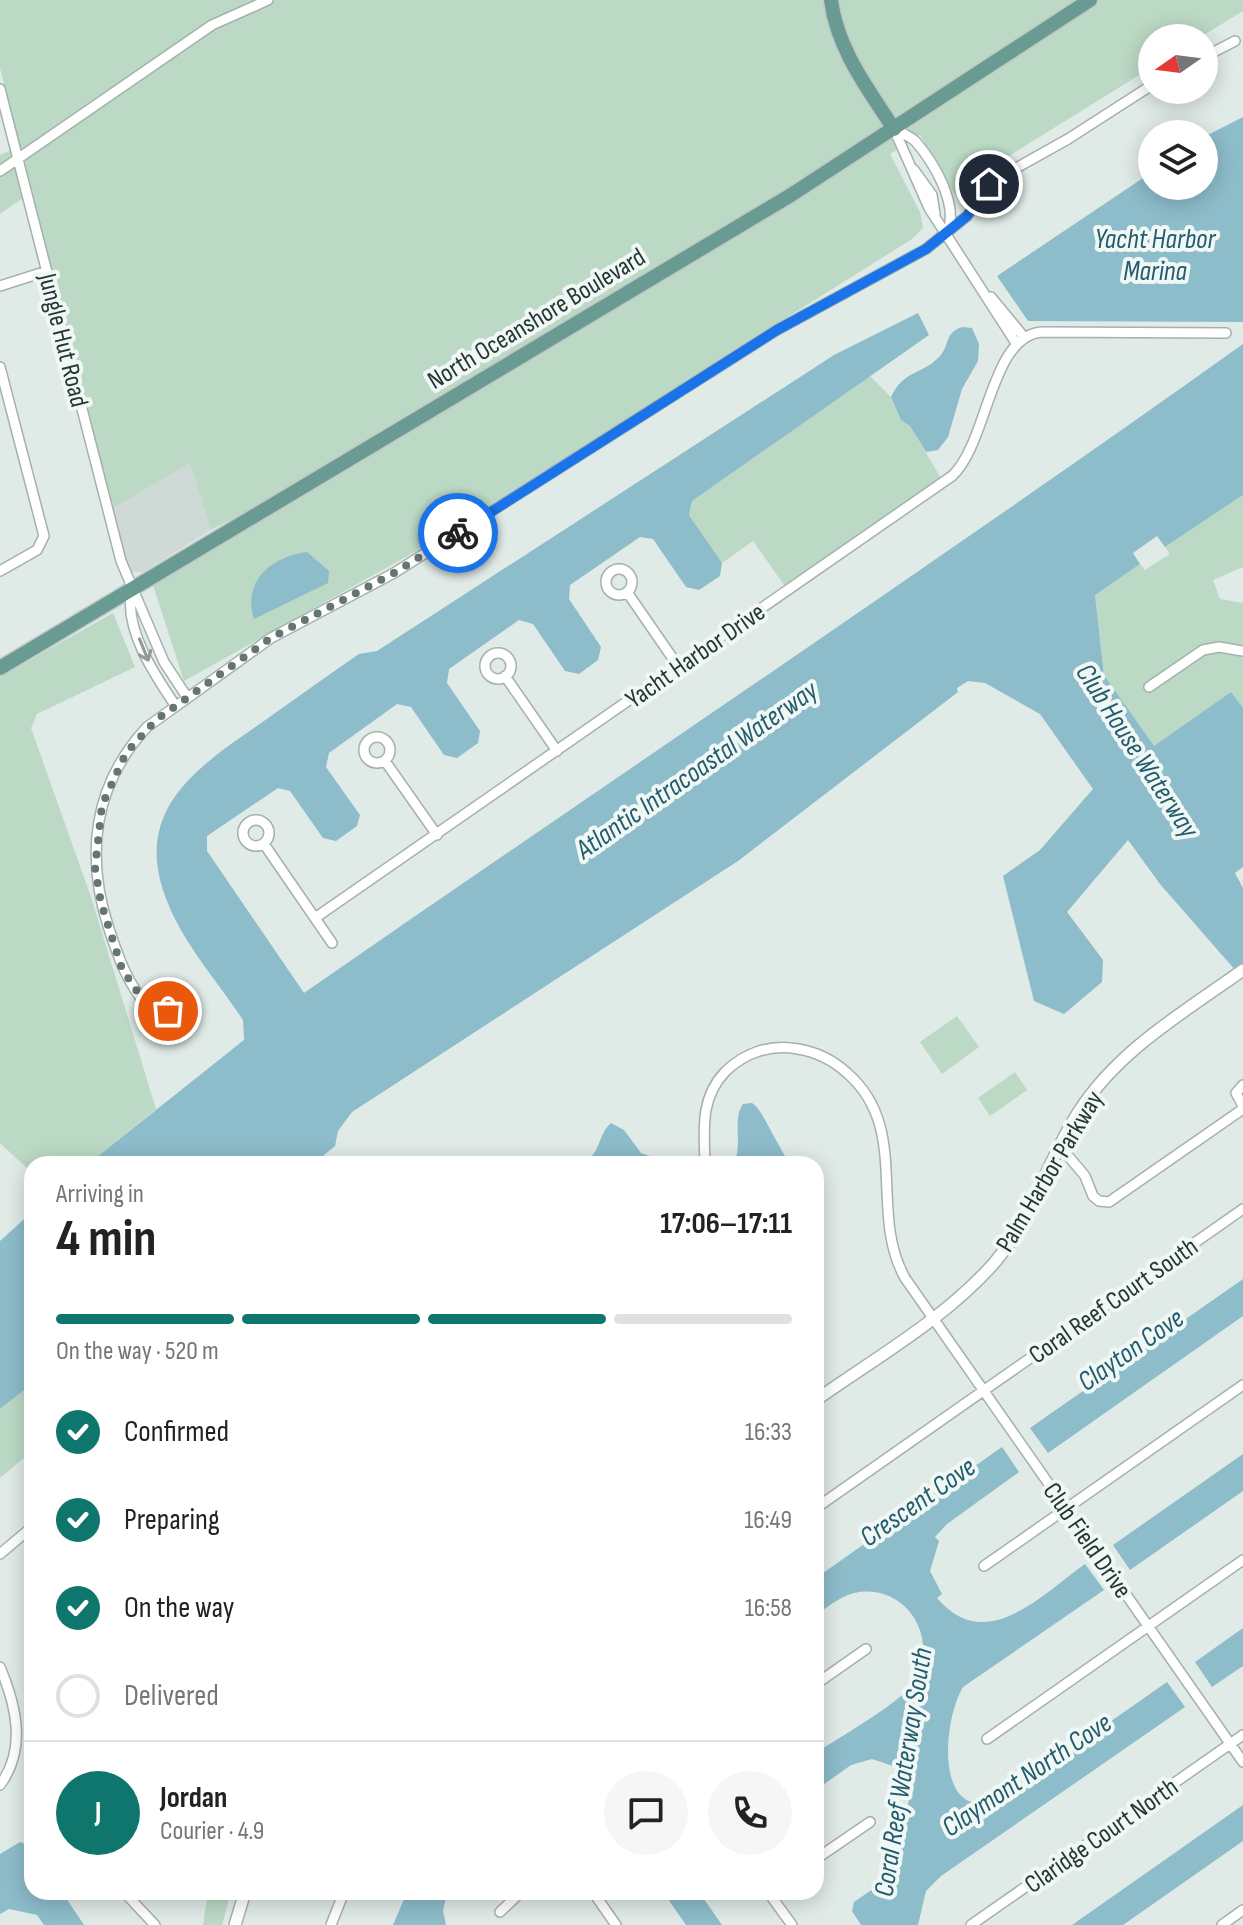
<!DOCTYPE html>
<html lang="en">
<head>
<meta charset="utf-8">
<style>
  :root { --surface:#fff; --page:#f6f6f6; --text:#222; --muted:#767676; --line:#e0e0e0; --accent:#0f766e }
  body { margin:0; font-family:"Sofia Sans Condensed",sans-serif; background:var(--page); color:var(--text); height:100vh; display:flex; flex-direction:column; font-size:30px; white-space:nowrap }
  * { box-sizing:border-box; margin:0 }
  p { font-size:26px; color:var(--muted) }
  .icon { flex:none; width:44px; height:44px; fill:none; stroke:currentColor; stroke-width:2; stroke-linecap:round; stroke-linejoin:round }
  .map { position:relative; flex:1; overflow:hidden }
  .side { position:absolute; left:24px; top:1156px; width:800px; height:744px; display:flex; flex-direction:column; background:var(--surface); border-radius:24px; box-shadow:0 4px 20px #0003 }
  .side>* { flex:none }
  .needle { width:52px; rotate:256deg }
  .fabs { position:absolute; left:1138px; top:24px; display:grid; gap:16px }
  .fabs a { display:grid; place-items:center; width:80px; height:80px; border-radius:50%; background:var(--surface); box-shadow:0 4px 20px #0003; font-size:40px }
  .pin { position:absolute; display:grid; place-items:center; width:68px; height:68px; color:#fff; margin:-34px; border:4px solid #fff; border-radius:50%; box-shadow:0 2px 8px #0007 }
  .courier { position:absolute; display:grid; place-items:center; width:80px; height:80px; margin:-40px; border:6px solid #1a73e8; border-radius:50%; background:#fff; color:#222; box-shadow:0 2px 10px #0007 }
  .headline em { font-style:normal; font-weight:700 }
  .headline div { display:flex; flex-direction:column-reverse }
  .headline { display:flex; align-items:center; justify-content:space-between; height:136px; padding:0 32px }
  h1 { font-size:52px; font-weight:700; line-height:60px }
  .bar { display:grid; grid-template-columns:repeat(4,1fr); gap:12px 8px; align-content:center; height:96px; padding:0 32px }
  .bar i { height:10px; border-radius:6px; background:var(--line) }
  .bar .on { background:var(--accent) }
  .bar p { grid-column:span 4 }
  .line { display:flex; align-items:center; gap:20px; padding:0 32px; border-top:2px solid var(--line) }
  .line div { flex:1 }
  .round { display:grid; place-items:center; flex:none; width:84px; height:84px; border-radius:42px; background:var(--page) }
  ol { padding:0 32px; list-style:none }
  li { display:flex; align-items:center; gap:24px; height:88px }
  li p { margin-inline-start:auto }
  li .icon { padding:8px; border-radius:50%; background:var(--accent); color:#fff; stroke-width:4 }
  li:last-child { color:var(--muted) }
  li i { width:44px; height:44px; border:4px solid var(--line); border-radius:50% }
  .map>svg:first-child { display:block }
  .built { fill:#cfd9d5 }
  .green { fill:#bbd9c5 }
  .water { fill:#8dbcca }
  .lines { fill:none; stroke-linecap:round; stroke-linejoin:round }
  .minor-casing { stroke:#a4b1ad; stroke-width:12 }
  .tertiary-casing { stroke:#a4b1ad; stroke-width:14 }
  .primary-casing { stroke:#c1c7c6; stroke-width:17 }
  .minor { stroke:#fff; stroke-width:9 }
  .tertiary { stroke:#fff; stroke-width:11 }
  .primary { stroke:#699b92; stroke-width:14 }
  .oneway { stroke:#919c9a }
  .done { stroke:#657672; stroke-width:8; stroke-dasharray:0 14.4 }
  .route { stroke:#1a73e8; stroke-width:10 }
  .labels { text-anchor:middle; stroke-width:8; stroke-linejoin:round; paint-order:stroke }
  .street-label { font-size:26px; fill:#233834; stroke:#f0f7f4 }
  .water-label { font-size:28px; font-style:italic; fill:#235c6e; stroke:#f0f7f4 }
</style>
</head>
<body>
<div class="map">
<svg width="1243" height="1925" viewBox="0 0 1243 1925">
  <rect width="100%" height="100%" fill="#e0eae6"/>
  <path class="built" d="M190,463L211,530L143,572H133L122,558L110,510Z"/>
  <path class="green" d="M0,0H826L888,128L788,192L264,503L211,530L190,463L110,510L30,193L0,214V155L20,146L0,68Z
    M836,0H1081L895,123L845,38Z
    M1099,0H1243V11L1199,38H1152V67L972,179L955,195L920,135L890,154L920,212L923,228L912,239L411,554L184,681L153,585Z
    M870,376L891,397L901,420L910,426L945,485L789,592L753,541L722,563L689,515L692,501Z
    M1243,495V567L1213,580L1220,599L1243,603V708L1231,692L1154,747L1104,675L1095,594L1140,564L1145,570L1170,554L1165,547Z
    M113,613L135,667L37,714L31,728L91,897L156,1109L88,1164H32V1173L0,1143V677Z
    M957,1016L979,1047L942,1074L920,1042Z
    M1015,1072L1027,1090L990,1116L978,1098Z
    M32,1384V1451L0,1478V1409Z
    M208,1892H231L222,1925H203Z"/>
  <path class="water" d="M1243,117V322L1028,321L997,276L1152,172V186H1204V137Z
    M918,313L929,335L692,501L689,515L722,563L720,576L699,590L686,587L653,539L640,537L570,585L569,599L601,647L598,660L579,674L565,671L533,624L519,620L449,669L447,683L480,731L478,743L457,758L444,755L411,707L397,704L329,753L326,767L360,815L357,826L336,841L323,838L290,791L278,788L207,836V851L304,993C617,776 933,565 1243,344V495L1165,547L1157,536L1133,553L1140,564L1095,595L1104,675L1154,746L1231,692L1243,708V867L1235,873L1243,888V966L1236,971L1160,884L1128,840L1067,912L1103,960L1102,982L1064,1014L1034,1001L1003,876L1040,850L1093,789L1040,714L985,683L968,681L957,688L958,692L738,861L352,1112L338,1131L335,1146L313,1164H88L244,1040L243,1020C218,982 183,943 167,901C130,809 199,766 264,721C296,698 327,676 359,654L377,651L834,355Z
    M962,327L972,328L979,344L978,361L962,389L948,437L938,450L926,452L910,426L901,420L891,397C904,369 923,375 940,356C950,345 944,333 962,327Z
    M307,552L329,571L328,583L254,619C242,581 271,557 307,552Z
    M752,1103C763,1109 778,1149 791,1164H734C743,1143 732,1119 743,1104Z
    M611,1123L624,1130L641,1153L673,1164H581C601,1156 597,1135 611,1123Z
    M32,1212V1384L0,1409V1241Z
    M1243,1279V1316L1048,1453L1030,1428Z
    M1002,1447L1019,1472L947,1524L935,1537L939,1541L930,1571L942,1594L937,1598C986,1656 1041,1595 1085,1564L1104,1590L963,1687C943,1720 933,1826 1000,1799L1167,1682L1185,1707L941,1876L926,1891L918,1925H861L852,1911L854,1902L886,1880L896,1869L909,1799L906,1783L893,1766L872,1759L851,1765L816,1790V1753C838,1738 898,1704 912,1685C941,1644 911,1586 859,1592C843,1594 829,1606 816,1615V1578Z
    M1243,1454V1491L1130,1570L1113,1545Z
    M1243,1628V1666L1212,1687L1195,1662Z
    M1243,1805V1841L1123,1925H1072Z
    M20,1842L32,1846V1892H62L84,1925H44L37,1915L9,1909L0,1914V1854Z
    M407,1892H447L443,1911L446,1925H393Z
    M663,1892H699L722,1925H686Z"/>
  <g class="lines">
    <g class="minor-casing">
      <path id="minor" d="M1204,57L1235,41
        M0,89L121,561L164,662L187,697
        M894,129L929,208L1016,343
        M894,129C901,133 911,136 916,142C934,163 958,203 948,231
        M914,170L932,195L935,214
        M0,171L212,25L268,0
        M0,286L47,271
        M991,297L1024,337
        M0,367L44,536L37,550L0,571
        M606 582a13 13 0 1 1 26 0a13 13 0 1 1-26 0Z
        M132,589C123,628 154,674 175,705
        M627,592L678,666
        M485 666a13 13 0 1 1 26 0a13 13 0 1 1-26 0Z
        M505,676L557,751
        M1149,687L1203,650L1219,647L1243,651
        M364 750a13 13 0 1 1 26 0a13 13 0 1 1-26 0Z
        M385,761L437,835
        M243 833a13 13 0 1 1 26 0a13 13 0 1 1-26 0Z
        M264,844L332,943
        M315,918L952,476C988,443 990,337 1041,332L1226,333
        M143 1016a13 13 0 1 1 26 0a13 13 0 1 1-26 0Z
        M147,1006C127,982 119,959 109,929C85,856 93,785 147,727L271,638L394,573L777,330L926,249L967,216L993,181L1068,139L1152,85
        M1243,1085L1236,1093L1243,1106
        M1059,1145L1085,1176L1093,1196L1099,1201L1109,1202L1243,1109
        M705,1164C704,1130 700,1098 725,1072C745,1052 771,1044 798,1049C816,1052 833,1060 847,1073C911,1128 868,1212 905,1278L1243,1762
        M816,1508L1243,1209
        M0,1554L32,1527
        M984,1566L1243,1385
        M0,1667C16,1705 27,1749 0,1785
        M816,1684L866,1649
        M987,1739L1243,1560
        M816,1859L870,1822
        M124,1892L155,1925
        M593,1892L616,1925
        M768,1892L792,1925
        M500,1912L521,1892
        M331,1925L344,1892
        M971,1925L1243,1735
        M1222,1925L1243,1910"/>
    </g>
    <g class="tertiary-casing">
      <path id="tertiary" d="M816,1400C877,1357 946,1318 995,1262C1032,1218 1047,1162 1078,1113C1117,1051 1184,1012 1243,970
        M235,1925L245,1892"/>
    </g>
    <g class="primary-casing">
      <path id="primary" d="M831,0C837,49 868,89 894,129
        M0,668L791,195L1090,0"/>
    </g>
    <use href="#minor" class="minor"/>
    <use href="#tertiary" class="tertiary"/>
    <use href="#primary" class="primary"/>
  </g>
  <defs><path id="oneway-shaft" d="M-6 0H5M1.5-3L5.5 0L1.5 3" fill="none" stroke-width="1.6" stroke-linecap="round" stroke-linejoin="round" transform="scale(2)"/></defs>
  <use class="oneway" href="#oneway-shaft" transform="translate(144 650) rotate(68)"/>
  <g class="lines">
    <path class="done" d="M168,1011L158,1003L147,1006L122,969L101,903L95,868L102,805L126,753L156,720L271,638L394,573L458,533"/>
    <path class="route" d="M458,533L777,330L926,249L967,216L989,184"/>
  </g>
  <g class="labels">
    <g class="street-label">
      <text transform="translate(536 318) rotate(-31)" y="9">North Oceanshore Boulevard</text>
      <text transform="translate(64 340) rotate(76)" y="9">Jungle Hut Road</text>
      <text transform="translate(695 655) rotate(-35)" y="9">Yacht Harbor Drive</text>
      <text transform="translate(1049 1171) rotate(-59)" y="9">Palm Harbor Parkway</text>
      <text transform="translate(1113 1300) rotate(-35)" y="9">Coral Reef Court South</text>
      <text transform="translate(1088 1540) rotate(55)" y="9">Club Field Drive</text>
      <text transform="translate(1101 1835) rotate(-35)" y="9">Claridge Court North</text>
    </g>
    <g class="water-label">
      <text x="1155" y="248">Yacht Harbor<tspan x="1155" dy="32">Marina</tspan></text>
      <text transform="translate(1138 750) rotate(57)" y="10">Club House Waterway</text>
      <text transform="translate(696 769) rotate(-35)" y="10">Atlantic Intracoastal Waterway</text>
      <text transform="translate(1130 1349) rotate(-35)" y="10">Clayton Cove</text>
      <text transform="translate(917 1501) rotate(-35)" y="10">Crescent Cove</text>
      <text transform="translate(902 1772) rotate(-81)" y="10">Coral Reef Waterway South</text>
      <text transform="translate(1026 1774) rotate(-34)" y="10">Claymont North Cove</text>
    </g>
  </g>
</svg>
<div class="fabs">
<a><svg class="needle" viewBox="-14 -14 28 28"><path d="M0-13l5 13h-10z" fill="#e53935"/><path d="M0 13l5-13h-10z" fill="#767676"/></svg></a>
<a><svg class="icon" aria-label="layers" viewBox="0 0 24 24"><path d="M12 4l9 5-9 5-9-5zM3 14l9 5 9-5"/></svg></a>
</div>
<div class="pin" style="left:168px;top:1011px;background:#ea580c"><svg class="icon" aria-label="bag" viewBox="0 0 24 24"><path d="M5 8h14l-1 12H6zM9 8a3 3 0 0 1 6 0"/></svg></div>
<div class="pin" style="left:989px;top:184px;background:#1f2937"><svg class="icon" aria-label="home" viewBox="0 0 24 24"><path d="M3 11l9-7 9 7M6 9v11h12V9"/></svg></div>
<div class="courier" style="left:458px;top:533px"><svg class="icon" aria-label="bike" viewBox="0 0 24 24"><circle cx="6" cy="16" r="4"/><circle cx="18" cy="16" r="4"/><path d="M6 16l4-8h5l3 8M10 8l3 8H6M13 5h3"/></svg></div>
<section class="side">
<div class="headline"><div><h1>4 min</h1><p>Arriving in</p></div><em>17:06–17:11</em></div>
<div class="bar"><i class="on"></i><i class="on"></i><i class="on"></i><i></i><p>On the way · 520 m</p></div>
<ol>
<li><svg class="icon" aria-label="check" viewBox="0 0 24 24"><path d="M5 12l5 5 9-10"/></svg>Confirmed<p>16:33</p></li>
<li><svg class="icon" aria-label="check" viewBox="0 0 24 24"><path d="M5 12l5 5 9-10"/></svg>Preparing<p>16:49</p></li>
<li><svg class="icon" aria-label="check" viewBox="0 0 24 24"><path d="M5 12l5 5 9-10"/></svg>On the way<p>16:58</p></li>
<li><i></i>Delivered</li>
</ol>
<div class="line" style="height:144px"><b class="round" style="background:var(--accent);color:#fff">J</b><div><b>Jordan</b><p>Courier · 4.9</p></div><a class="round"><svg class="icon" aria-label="chat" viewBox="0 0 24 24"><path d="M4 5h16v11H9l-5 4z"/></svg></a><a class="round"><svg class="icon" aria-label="phone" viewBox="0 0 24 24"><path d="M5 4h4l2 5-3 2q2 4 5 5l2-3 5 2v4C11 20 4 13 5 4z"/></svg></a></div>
</section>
</div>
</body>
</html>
